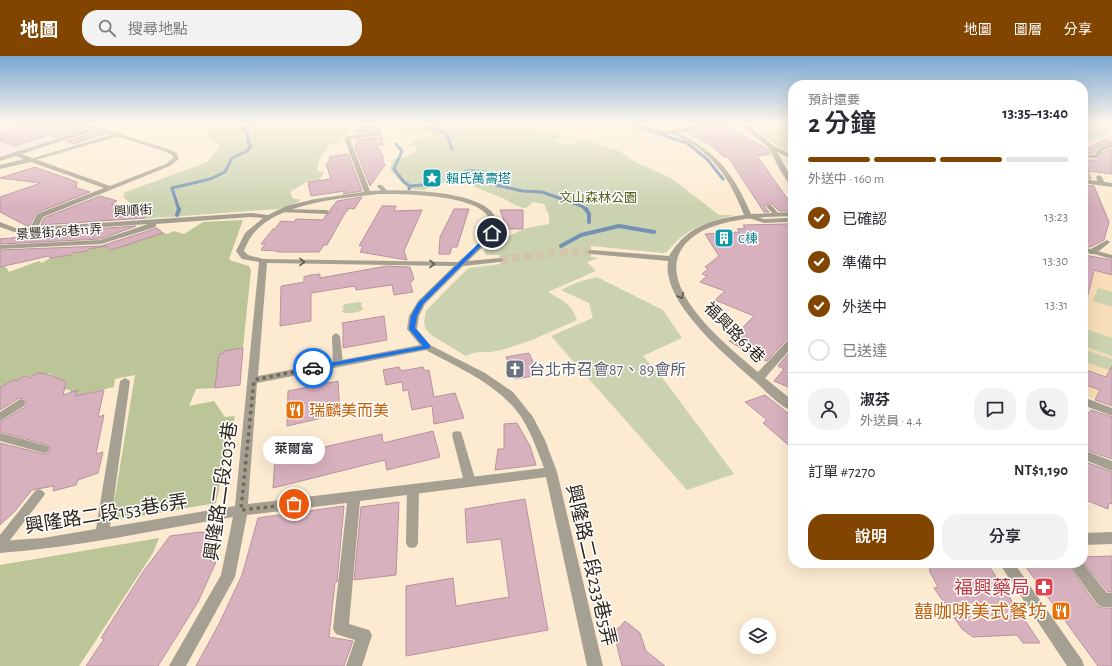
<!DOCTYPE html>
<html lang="zh-TW">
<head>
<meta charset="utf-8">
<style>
  :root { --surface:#fff; --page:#f2f2f3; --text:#2b2b33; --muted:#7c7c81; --line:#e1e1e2; --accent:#814500 }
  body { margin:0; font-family:"Alegreya Sans","Noto Sans TC",sans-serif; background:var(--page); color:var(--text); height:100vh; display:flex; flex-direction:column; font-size:15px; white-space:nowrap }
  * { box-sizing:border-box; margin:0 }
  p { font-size:13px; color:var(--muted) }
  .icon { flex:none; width:22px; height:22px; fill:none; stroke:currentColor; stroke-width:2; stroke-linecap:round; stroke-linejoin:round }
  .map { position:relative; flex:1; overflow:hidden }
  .sheet { position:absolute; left:788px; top:24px; width:300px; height:488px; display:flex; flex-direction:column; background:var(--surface); border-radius:16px; box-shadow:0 4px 16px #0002 }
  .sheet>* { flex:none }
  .buttons { position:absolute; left:740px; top:562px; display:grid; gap:8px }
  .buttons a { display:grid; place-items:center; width:36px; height:36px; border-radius:50%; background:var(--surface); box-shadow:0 4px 16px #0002; font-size:20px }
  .pin { position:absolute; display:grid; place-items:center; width:34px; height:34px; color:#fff; margin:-17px; border:2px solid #fff; border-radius:50%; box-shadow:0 1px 4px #0007 }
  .courier { position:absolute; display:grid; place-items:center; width:40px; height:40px; margin:-20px; border:3px solid #1a73e8; border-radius:50%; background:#fff; color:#222; box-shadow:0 1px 5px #0007 }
  .bubble { position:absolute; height:28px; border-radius:14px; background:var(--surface); box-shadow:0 4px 16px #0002; font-size:13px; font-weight:600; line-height:28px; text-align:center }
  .headline em { font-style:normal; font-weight:600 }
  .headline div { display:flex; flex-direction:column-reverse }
  .headline { display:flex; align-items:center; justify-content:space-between; height:68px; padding:0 20px }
  h1 { font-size:26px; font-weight:600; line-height:30px }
  .bar { display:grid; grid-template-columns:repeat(4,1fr); gap:6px 4px; align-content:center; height:48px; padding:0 20px }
  .bar i { height:5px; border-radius:3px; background:var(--line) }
  .bar .current { background:var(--accent) }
  .bar p { grid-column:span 4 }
  .line { display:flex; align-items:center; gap:10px; padding:0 20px; border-top:1px solid var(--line) }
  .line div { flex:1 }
  .round { display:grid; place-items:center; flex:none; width:42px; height:42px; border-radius:16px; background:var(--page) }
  ol { padding:0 20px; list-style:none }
  li { display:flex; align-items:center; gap:12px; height:44px }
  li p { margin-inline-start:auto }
  li .icon { padding:4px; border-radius:50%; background:var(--accent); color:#fff; stroke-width:4 }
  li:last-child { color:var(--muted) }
  li i { width:22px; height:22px; border:2px solid var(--line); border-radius:50% }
  .primary-button { display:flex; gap:8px; margin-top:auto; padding:8px 20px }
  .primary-button a { flex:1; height:46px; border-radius:16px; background:var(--accent); color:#fff; font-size:16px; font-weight:600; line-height:46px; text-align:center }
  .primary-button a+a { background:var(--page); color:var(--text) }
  header { display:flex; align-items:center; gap:24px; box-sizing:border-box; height:56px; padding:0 20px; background:var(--accent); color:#fff }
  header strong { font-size:19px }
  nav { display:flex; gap:22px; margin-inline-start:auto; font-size:14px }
  .search { width:280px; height:36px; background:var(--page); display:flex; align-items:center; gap:10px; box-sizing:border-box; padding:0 14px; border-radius:16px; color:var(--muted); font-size:15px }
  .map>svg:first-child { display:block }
  .industrial { fill:#f6dce2 }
  .built { fill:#f8deb8 }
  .green { fill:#cad2af }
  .forest { fill:#bbc598 }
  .water { fill:#7492b4 }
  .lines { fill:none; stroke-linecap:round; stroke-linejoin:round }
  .stream-far1 { stroke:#7492b4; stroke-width:3 }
  .stream { stroke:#7492b4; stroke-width:4 }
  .building { fill:#d8b1be; stroke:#b8929f }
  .street-tunnel { stroke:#d3c4ac; stroke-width:8; stroke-dasharray:8 4; stroke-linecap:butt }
  .lane { fill:#a5a091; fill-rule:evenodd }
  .street { fill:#a5a091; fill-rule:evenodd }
  .oneway { stroke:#5e574a }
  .route { fill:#1a73e8 }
  .done { stroke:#766b5a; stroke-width:4; stroke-dasharray:0 7.2 }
  .labels { text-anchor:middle; stroke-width:3; stroke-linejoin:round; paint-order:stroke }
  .far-culture-label { font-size:13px; fill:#0d838f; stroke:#fff; text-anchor:start }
  .far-park-label { font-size:13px; fill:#545e1a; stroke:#fff }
  .far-street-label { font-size:13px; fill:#2e261a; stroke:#fff }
  .street-label { font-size:16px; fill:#2e261a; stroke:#fff }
  .worship-label { font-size:16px; fill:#5b616d; stroke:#fff; text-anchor:start }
  .food-label { font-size:16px; fill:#c56008; stroke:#fff; text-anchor:start }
  .near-street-label { font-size:19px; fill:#2e261a; stroke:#fff }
  .near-health-label { font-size:19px; fill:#be3a42; stroke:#fff; text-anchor:end }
  .near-food-label { font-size:19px; fill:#c56008; stroke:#fff; text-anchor:end }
</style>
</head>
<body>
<header>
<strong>地圖</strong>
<div class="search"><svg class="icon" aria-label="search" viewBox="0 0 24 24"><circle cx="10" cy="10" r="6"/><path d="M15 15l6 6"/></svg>搜尋地點</div>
<nav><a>地圖</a><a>圖層</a><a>分享</a></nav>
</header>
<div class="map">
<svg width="1112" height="610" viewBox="0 0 1112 610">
  <rect width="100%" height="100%" fill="#fcebd1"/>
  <path class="industrial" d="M0,68H8L55,83L0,101Z"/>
  <path class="built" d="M1083,197L1112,205V349L1083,339Z"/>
  <path class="green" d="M206,67H363L353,70L348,74L350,77L348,79L340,82L342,87L327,89L328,92L320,101L317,114L324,117L319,124L308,125L290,136L293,143H300L299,146L278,153L142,163L143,158L123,141L125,139L123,137L207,106L221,90L208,81L210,73Z
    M393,67H520L537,74L567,81L556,83L555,85C561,90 570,90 577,86L576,83L579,82L619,95L637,107L671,122L719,159H735C706,166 686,172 667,196L663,197L591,190V201L599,202L587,206L596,215L548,236C563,245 571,247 577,264C550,276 524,289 496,295C483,298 481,293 466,300L431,279L425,272L424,266L426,255L452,228L469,212L501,208L500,199H486L484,194L503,187L508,180L527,172L549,168V159L544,148L533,146L526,152C515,151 510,145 500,141C491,137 482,134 473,130L474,127L470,123H454L423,134L408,133L392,116L390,112L394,103L407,101L416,95V91L407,89L418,83L429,82L433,79L427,76L413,77Z
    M529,67H599L590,69L559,68L544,71Z
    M771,67H793V97L774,88L761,77L781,74Z
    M1083,67H1112V71L1108,74L1104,82L1083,83Z
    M597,221L663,254L682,282L643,300L664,324L734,418L687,434L551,280L593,262L589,247L561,234L578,226Z
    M1098,232L1112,236V251L1093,245Z
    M359,246L362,247L361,250L363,253C359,257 348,258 342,256L344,252L342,251L345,248Z
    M1086,273L1112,282V300L1083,290Z
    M1086,294L1112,303V315L1083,305Z"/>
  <path class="forest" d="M243,164L229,203L232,205L249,210L251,214L243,292L225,295L224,297L219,298L215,332L196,333L189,350L214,345L225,361L235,360L216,447L118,464L112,463L110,460L116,435L135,319L115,323L114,331L75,340L77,335L70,337V334L64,333L51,320L52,319L48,317L46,319L37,317L30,322L24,320L17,325L13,324L0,332V211L5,210L9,216L39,205L42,207L50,202L87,195L89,191L93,190L92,192L107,190L111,194L159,178L160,175L167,178L174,175L184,178L203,166Z
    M159,482L153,497L79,610H0V509Z"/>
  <path class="water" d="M472,113L488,115L492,117L490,121L492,124L485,125L464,119L461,117L465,114Z"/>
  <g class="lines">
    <path class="stream-far1" d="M419,67L447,78L452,93
      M626,67L687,87L707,103L723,123
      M396,88L402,95L394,113L404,126L410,130
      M490,125L497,128L496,129L523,135L542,136L582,150L586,154
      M409,133L410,130L422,129
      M179,154L172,132L210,123L225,116L232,102L247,95L251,90L248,86V78L242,72L261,68"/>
    <path class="stream" d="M586,153L589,158V166
      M177,159L179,153
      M561,190L581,179L619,170L654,176"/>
  </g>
  <path class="building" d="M19,67H76L86,72L56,82L48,79L15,90L0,85V78L23,72L18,70Z
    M716,67H720L768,93L770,98L757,100L792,149H790L793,155H779L772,148H767L764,150L769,156H764L728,101H724L707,86H704L687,76Z
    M379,70L381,75L357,77V74H362V71Z
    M96,76L104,78L74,88L66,85Z
    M382,81L383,89H377L384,102L382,104L385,109L370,130L355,91L357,84Z
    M1105,83L1112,86L1098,91L1093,97H1083V95Z
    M1112,93V118L1088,115L1091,123L1083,122V104H1098L1104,95Z
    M348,98L362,135L343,138L345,135L311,140L308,126L331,123L326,108H328V105L330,104L329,101Z
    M35,111L77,126L76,131H74L90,136L36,157L29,171L0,156V141L41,127L0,122Z
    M1083,129L1094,130L1109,166L1104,184L1090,191L1083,190Z
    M100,140L117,145L111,148L137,155L145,162L41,169L44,162Z
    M362,141L354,153L350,152L345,157L327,189H324L319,196H277L278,195L261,194L265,188H261L273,173H275L281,165L294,166L296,163L323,164L326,159L331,156L330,154L337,145Z
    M382,150H396L394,155L422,154L404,195L407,204L360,196L363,190H359Z
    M454,153H469L457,191H452L450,198H439L440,181Z
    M500,154H523V173H507Z
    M789,162H793V280L789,281L767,305L754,300L729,285L754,260L715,244L725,235L700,226L707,220L702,218L708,213L705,211L719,200L705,178L740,176L737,173L745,172L743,169L787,168L791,164Z
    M136,170L100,183L0,188V183L46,179L41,177Z
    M157,172L163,177L111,194L107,190L89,193L87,195L73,197L71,199L50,202L49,200L0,211V194L101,190Z
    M1083,197L1089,200L1112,204V219L1094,214L1088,239L1083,238Z
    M387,210L410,211L414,223L410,227L413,236L394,239L392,229L356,234L355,230L311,237V265L280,270L281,230L304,226V221L311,219L320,218V222Z
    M384,260L387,284L343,292V271L342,267Z
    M243,292L240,329L215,332L219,298L224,297V295Z
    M793,292V333L774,325L784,313L778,310Z
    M529,297L539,319L515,323L506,301Z
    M1112,310V350L1095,344L1100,334L1083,328V313L1106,321Z
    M399,311L401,315L423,311L425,315L429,314L434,341L455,337L464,362L434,368L432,350L412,354L408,334L403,335L402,326L386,329L383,314Z
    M37,317L47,318L66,326L63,339L78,334L75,340L104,334L98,361L104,359L96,398L103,396L98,417L78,424L76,429L53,435L54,430L32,434L14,456L0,469V387L44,398L48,397L51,394L48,389L0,376V366L25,351L26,347L24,343L19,342L0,354V332L13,324L17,325L24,320L30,322Z
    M338,325L340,358L287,370L288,335Z
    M765,339L793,361V393L763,367L767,364L745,346Z
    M1091,354L1112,361V403L1083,393V355L1089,357Z
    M517,367L530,390L536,409L495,414L498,393H504V368Z
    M433,375L440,401L387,414L385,404L273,432L275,402L382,378L383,387Z
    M1083,405L1112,416V448L1109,447L1108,453L1083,443Z
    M525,443L548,574L406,600V530L453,522L456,550L509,541L501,483L467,487L465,453Z
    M399,446L396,519L354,524L361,451Z
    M344,450L337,526H335L329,581L353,585L344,610H196L220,566L242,519L258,462Z
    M200,476L215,477L203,496L215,498L210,505L216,506L198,546L158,610H86L104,583L101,582L143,516L170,480Z
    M1112,500V536H1108L1083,506V501Z
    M929,507H987L1040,587H1023L1017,579L973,581L962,573L934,532L938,531L930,516Z
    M1023,507H1067L1097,550L1103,552H1112V610H1098Z
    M625,565L640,577L646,595L665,610H622L613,574L619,572Z"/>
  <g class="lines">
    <path class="street-tunnel" d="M500,204L564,196H591"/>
    <path class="lane" d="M117,77L120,79L119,80L32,105L27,104Z
      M770,90H774L793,99V107L791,106L789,102L770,92Z
      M1099,119L1102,121L1105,128L1104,129L1099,128L1096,121Z
      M378,129H382L388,136L387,137H383L377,130Z
      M767,149H771L780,159L779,160H775L766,150Z
      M283,153L327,154L330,156L327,158L281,156L280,155Z
      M748,158L764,163L787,162L790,164L787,166L764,167L746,161V159Z
      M506,175L508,176V178C501,184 489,191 481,185L484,183L494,182Z
      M1107,184L1110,186L1109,187L1095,198H1089V194Z
      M336,277L340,280L343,308L338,311L333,308L332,280Z
      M457,375L461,376L462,379L476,426L474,429L470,430L466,429L464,426L452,379L453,376Z
      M413,429L417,431L419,434L418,487L416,491L412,492L408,491L406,487L407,434L409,431Z
      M39,433L43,435L45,438L43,441L4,492L0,493V479L35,435Z"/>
    <path class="street" d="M77,67H86L168,93L177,97L179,103L170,110L43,161L38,171L251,157L268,159L286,150L315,143L364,136L344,82L347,80L380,76L382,77V79L350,83L370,135C399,133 470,134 491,155C494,158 496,163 498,166L495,179L468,205L500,202L504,204L500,206L463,210L425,248L419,260L417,273L430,289L485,317L513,336L533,361L545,384L557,416L603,610H587L546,421L360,445L349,568L369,574L372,579L362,610H346L355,584L336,578L333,573L347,447L247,459L235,521L186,610H169L221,519L233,461C155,474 79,491 0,497V485L43,482L96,473L120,325L125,322L130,325L110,471L235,450L259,206L242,203L236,195L245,177L263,162L251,161L156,168V171L101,188L0,193V189L100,184L148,168L17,177L0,171V166L18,173L30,172L37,158L104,132L31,106L0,113V109L24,103L15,100L0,105V101L91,72ZM96,74L164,95L172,99L173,102L166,108L110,130L21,98ZM379,138C399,138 503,137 489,175C486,182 465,200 458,206L263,203L248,199L244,195C246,190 248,185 251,181C273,147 343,142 379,138ZM267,207L454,210L418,245L409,260L407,273L420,289L258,320ZM426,294C460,313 501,329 523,364C532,379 538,396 544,412L248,448L257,327Z
      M633,67C645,67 655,75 667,75C684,74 698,67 715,67L678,77C719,98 733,117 751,158L793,156V160C768,161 742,161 718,169C703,173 689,181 681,194C657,235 731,293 758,316L790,282L793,281V290L765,322L793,345V355C780,351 767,336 757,327C729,302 673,256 668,217C667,213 668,209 668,205L591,198L587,196L591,194L669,200C686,171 711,163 744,159C730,123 712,94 674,79C670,77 666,78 662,78C653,77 641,72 633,67Z
      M739,67H745L774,90L793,125V132L791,131L779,112L769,92Z
      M1112,87V91L1103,94L1098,102H1083V98L1094,99L1099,92Z
      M1083,123L1112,127V131L1083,127Z
      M1083,191L1112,199V203L1083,195Z
      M1083,341L1112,352V360L1083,349Z
      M20,343L24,344L25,347L24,350L0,365V356Z
      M0,377L48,390L50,393L48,396L44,397L0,385Z
      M1083,394L1112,405V415L1083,403Z
      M1112,476V488L1083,489V477Z
      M999,507H1014L1082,604L1084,610H1067Z
      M1068,507H1083L1107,537H1112V551H1103L1098,549Z"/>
  </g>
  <defs><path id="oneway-chevron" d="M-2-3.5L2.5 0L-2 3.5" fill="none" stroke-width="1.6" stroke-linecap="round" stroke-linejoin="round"/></defs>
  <g class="oneway">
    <use href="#oneway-chevron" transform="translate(302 206) rotate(1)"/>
    <use href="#oneway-chevron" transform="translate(432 208) rotate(1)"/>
    <use href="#oneway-chevron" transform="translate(681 240) rotate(61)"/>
  </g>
  <linearGradient id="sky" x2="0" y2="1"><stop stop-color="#79a6d3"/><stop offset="0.44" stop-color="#fef6ea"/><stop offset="1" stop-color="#fef6ea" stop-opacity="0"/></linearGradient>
  <rect width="1112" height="152" fill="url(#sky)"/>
  <path class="route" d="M490,176L494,177L423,248L417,260L415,272L430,289V292L311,314V311L313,310L423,290L409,273L411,260L418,247Z"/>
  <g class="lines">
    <path class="done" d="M294,448L241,454L254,324L313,312"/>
  </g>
  <defs>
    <g id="sight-square" transform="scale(1)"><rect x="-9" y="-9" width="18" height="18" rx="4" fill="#0f9aa8" stroke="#fff"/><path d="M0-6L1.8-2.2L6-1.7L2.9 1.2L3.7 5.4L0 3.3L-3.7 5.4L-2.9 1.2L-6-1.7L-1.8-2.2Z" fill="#fff"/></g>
    <g id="building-square" transform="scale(1)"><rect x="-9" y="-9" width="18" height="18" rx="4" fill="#0f9aa8" stroke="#fff"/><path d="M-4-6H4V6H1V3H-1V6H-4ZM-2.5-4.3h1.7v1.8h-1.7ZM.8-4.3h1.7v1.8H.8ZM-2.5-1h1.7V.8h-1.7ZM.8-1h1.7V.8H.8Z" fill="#fff"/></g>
    <g id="church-square" transform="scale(1)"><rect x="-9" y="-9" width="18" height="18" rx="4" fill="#6b7280" stroke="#fff"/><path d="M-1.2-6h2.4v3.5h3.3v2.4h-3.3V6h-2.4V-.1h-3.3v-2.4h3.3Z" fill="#fff"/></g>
    <g id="restaurant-square" transform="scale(1)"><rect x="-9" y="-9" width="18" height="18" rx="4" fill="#e8710a" stroke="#fff"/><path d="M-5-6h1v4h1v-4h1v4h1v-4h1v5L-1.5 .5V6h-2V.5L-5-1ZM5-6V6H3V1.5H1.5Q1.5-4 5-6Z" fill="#fff"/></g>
    <g id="pharmacy-square" transform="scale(1)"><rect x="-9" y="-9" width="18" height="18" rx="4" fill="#e0444e" stroke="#fff"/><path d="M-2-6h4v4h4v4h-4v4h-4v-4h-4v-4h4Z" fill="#fff"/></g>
  </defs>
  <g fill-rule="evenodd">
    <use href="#sight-square" x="432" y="122"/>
    <use href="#building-square" x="724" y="182"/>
    <use href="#church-square" x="515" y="313"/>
    <use href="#restaurant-square" x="295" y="354"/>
    <use href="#pharmacy-square" x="1044" y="531"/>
    <use href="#restaurant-square" x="1061" y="555"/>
  </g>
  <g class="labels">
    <g class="far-culture-label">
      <text x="446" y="127">賴氏萬壽塔</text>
      <text x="738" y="187">C棟</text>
    </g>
    <g class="far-park-label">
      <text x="598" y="146">文山森林公園</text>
    </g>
    <g class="far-street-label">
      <text transform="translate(133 154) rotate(-4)" y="5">興順街</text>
      <text transform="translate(59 175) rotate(-4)" y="5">景豐街48巷11弄</text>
    </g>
    <g class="street-label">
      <text transform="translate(735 276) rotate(45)" y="6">福興路63巷</text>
    </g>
    <g class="worship-label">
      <text x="529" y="319">台北市召會87、89會所</text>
    </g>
    <g class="food-label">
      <text x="309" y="360">瑞麟美而美</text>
    </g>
    <g class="near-street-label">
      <text transform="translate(220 435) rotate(-82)" y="7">興隆路二段203巷</text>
      <text transform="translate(106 457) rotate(-9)" y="7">興隆路二段153巷6弄</text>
      <text transform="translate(592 509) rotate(77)" y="7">興隆路二段233巷5弄</text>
    </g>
    <g class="near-health-label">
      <text x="1030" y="538">福興藥局</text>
    </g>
    <g class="near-food-label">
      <text x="1047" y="562">囍咖啡美式餐坊</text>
    </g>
  </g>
</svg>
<div class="buttons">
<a><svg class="icon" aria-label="layers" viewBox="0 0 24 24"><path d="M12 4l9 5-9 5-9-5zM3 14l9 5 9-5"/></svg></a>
</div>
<div class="pin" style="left:294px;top:448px;background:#ea580c"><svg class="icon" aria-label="bag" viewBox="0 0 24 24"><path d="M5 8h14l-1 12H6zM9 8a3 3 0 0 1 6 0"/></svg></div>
<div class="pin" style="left:492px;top:177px;background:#1f2937"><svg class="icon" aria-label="home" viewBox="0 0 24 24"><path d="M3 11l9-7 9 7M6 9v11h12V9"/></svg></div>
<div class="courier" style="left:313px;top:312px"><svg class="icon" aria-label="car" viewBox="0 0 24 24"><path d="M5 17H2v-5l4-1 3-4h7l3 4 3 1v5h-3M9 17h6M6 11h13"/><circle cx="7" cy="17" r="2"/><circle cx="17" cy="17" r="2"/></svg></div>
<div class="bubble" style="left:263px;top:380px;width:62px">萊爾富</div>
<section class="sheet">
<div class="headline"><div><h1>2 分鐘</h1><p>預計還要</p></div><em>13:35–13:40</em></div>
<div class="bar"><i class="current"></i><i class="current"></i><i class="current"></i><i></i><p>外送中 · 160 m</p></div>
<ol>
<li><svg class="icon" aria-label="check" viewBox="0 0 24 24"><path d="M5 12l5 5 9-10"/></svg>已確認<p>13:23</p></li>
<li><svg class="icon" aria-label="check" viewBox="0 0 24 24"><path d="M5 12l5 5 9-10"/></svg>準備中<p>13:30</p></li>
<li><svg class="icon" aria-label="check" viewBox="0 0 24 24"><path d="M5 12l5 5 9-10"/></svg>外送中<p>13:31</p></li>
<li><i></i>已送達</li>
</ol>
<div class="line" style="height:72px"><a class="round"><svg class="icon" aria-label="person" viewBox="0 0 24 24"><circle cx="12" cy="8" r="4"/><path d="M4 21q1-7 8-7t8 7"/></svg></a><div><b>淑芬</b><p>外送員 · 4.4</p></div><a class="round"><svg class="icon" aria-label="chat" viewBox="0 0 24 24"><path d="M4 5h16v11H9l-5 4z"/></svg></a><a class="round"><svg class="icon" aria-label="phone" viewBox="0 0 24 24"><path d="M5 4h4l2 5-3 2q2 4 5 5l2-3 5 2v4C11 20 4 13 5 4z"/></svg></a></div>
<div class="line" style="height:52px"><div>訂單 #7270</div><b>NT$1,190</b></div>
<div class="primary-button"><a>說明</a><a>分享</a></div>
</section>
</div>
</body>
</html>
